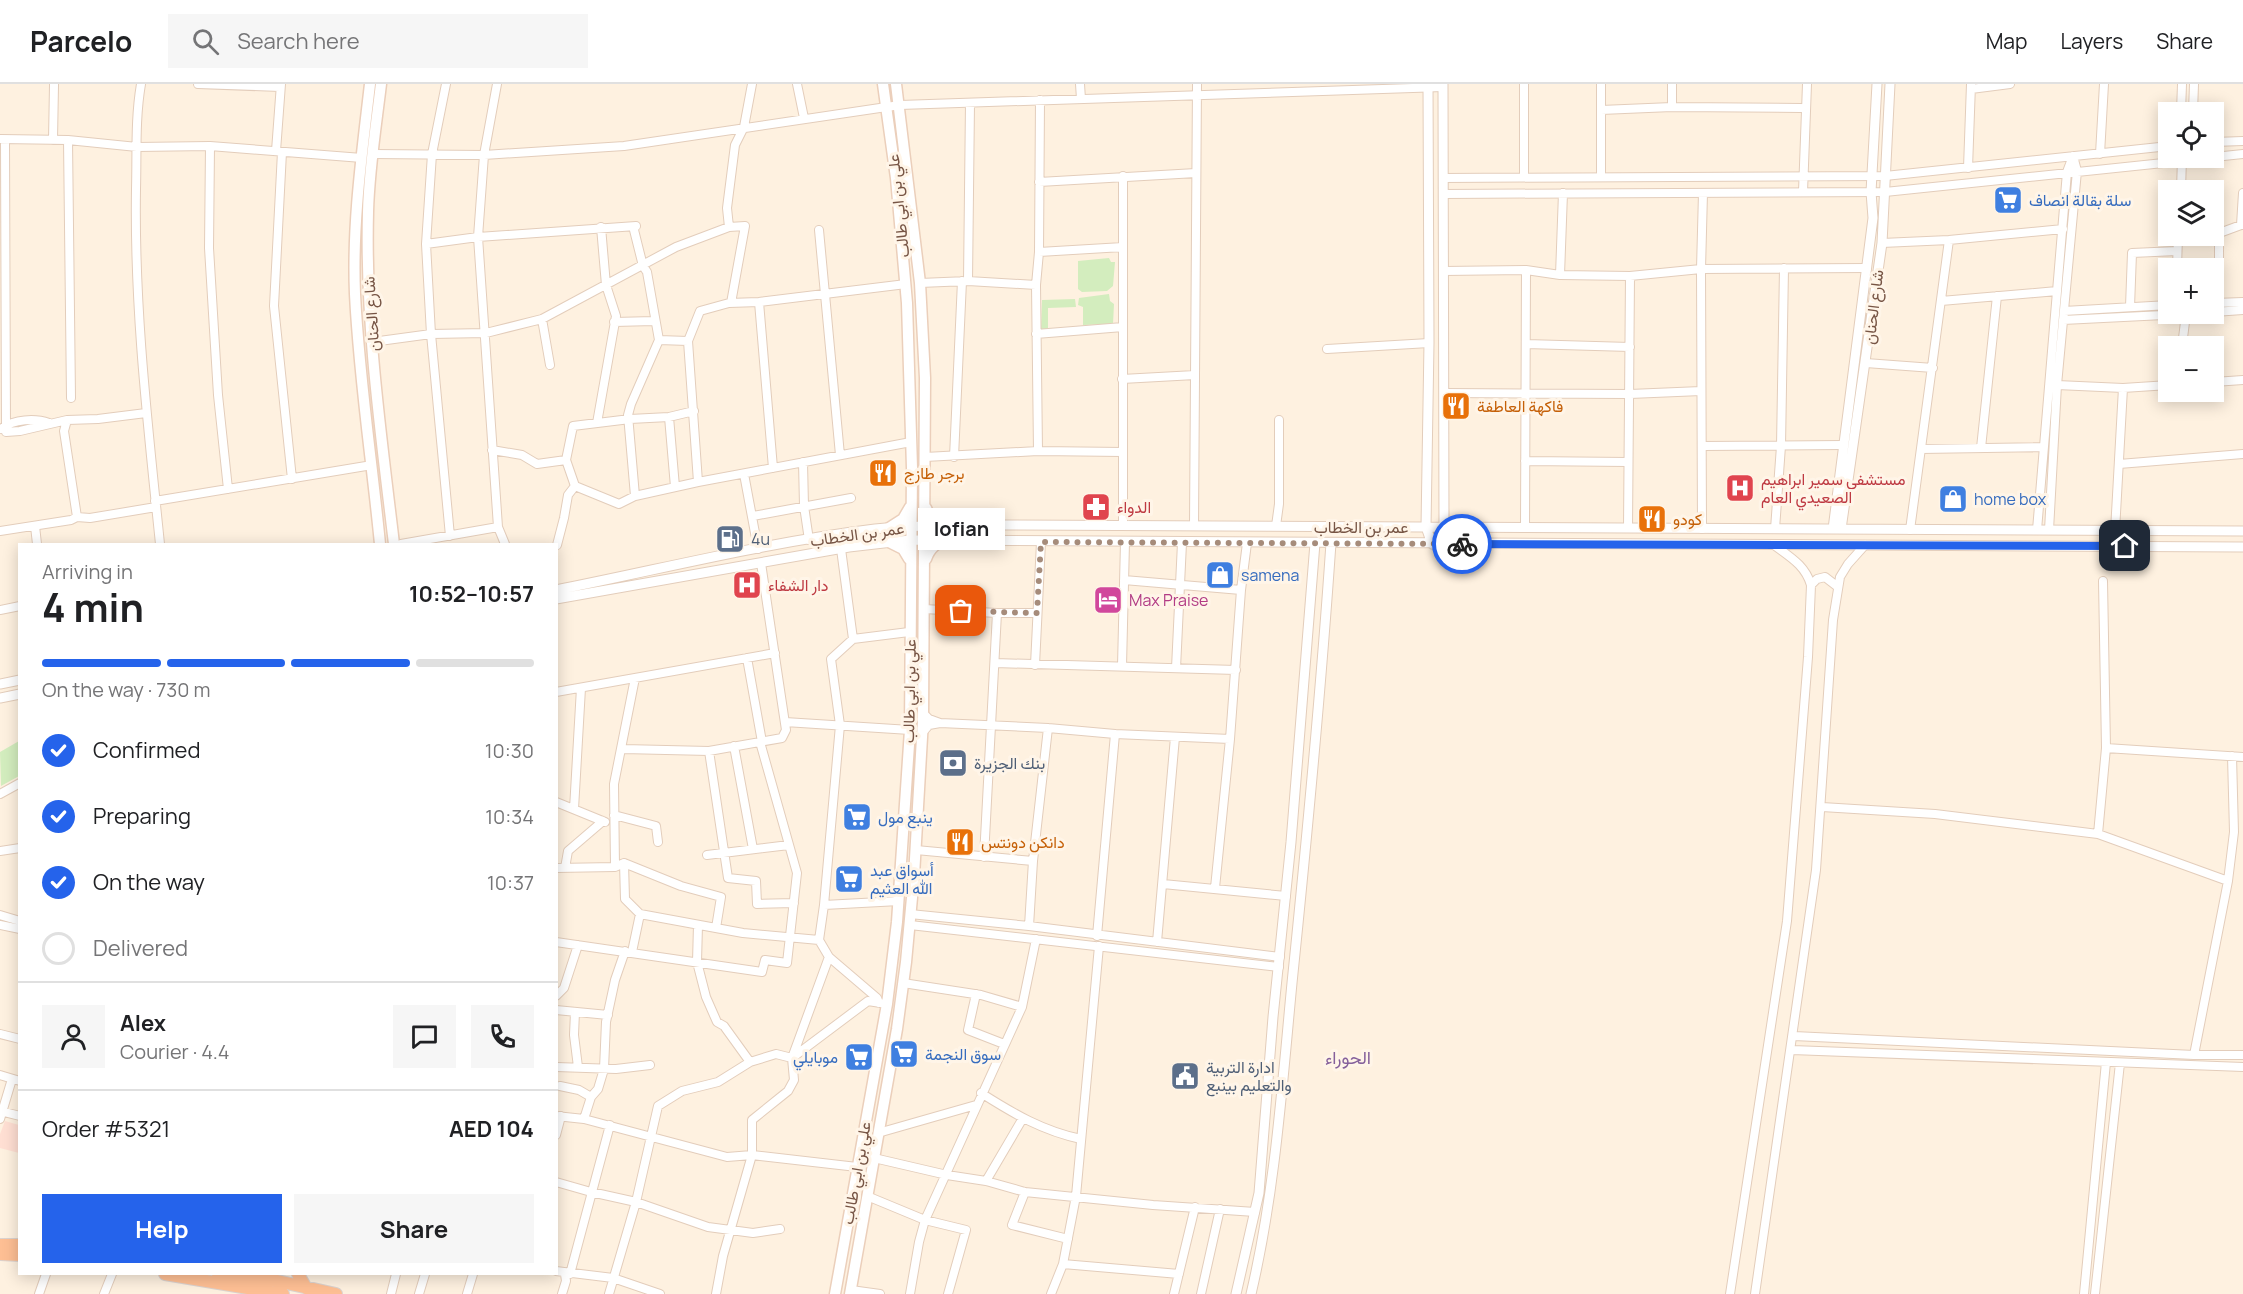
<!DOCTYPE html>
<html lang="en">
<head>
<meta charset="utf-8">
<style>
  :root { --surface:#fff; --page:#f6f6f6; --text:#202124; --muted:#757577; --line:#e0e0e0; --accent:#2563eb }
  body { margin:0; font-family:Manrope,Vazirmatn,sans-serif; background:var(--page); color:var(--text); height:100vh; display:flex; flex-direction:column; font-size:22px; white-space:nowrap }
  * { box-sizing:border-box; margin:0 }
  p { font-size:20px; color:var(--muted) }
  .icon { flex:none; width:33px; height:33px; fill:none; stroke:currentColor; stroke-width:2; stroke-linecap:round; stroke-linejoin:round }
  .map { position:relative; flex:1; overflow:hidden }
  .details { position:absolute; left:18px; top:459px; width:540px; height:732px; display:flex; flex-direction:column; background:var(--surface); border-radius:0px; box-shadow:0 3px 15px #0003 }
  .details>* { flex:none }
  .fabs { position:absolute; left:2158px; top:18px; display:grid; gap:12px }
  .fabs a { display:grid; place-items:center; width:66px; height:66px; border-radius:0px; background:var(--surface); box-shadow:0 3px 15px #0003; font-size:30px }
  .pin { position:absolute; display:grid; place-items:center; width:51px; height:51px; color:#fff; margin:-26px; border-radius:12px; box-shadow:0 3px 9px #0006 }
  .courier { position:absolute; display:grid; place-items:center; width:60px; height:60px; margin:-30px; border:4px solid #2563eb; border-radius:50%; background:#fff; color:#222; box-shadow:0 2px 8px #0007 }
  .bubble { position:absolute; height:42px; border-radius:0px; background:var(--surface); box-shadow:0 3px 15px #0003; font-size:20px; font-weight:700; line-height:42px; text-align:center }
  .summary em { font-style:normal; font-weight:700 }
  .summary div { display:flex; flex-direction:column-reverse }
  .summary { display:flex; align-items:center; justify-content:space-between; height:102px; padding:0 24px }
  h1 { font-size:39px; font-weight:700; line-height:45px }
  .bar { display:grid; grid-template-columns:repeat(4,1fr); gap:9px 6px; align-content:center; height:72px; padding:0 24px }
  .bar i { height:8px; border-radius:4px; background:var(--line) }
  .bar .current { background:var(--accent) }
  .bar p { grid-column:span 4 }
  .line { display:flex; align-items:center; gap:15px; padding:0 24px; border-top:2px solid var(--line) }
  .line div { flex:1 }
  .round { display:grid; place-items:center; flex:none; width:63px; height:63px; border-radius:0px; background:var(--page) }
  ol { padding:0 24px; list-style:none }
  li { display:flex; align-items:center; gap:18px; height:66px }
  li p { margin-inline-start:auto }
  li .icon { padding:6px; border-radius:50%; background:var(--accent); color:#fff; stroke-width:4 }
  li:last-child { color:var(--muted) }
  li i { width:33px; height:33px; border:3px solid var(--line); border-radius:50% }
  .button { display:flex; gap:12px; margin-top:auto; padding:12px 24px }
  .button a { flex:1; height:69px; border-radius:0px; background:var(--accent); color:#fff; font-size:24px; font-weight:700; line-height:69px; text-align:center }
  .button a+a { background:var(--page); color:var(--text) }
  header { display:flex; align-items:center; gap:36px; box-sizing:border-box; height:84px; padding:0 30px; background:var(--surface); border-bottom:2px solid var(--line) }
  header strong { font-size:28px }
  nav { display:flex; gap:33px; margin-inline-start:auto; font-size:21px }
  .search { width:420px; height:54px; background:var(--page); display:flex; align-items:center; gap:15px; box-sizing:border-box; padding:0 21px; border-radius:0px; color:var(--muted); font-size:22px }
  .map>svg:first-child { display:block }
  .commercial { fill:#ffdfd3 }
  .green { fill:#d3edbe }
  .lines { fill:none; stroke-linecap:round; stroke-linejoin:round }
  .minor-casing { stroke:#e3cdbb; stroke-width:10 }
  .tertiary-casing { stroke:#e3cdbb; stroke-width:11 }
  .secondary-casing { stroke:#ebcfbb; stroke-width:13 }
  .trunk-casing { stroke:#dcd3cf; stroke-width:14 }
  .minor { stroke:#fff; stroke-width:8 }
  .tertiary { stroke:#fff; stroke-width:9 }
  .secondary { stroke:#fff; stroke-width:10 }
  .trunk { stroke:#febf94; stroke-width:12 }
  .done { stroke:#a68c7b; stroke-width:6; stroke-dasharray:0 10.8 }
  .route { stroke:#2563eb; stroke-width:8 }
  .labels { text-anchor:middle; stroke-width:6; stroke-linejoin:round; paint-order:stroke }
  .shop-label { font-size:16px; fill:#366cbe; stroke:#fff5e8; text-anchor:start }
  .street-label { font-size:16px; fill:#775545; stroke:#fff5e8 }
  .food-label { font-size:16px; fill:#c56008; stroke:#fff5e8; text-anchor:start }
  .health-label { font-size:16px; fill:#be3a42; stroke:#fff5e8; text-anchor:start }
  .service-label { font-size:16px; fill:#4e5e75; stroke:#fff5e8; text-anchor:start }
  .hotel-label { font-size:16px; fill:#b23c85; stroke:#fff5e8; text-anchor:start }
  .neighbourhood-label { font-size:18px; fill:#85609b; stroke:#fff5e8 }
</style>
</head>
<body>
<header>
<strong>Parcelo</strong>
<div class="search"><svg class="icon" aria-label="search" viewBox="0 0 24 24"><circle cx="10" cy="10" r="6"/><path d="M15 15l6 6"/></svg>Search here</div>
<nav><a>Map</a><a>Layers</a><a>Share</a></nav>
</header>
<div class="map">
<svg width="2243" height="1210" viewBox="0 0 2243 1210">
  <rect width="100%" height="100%" fill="#fef1e0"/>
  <path class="commercial" d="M5,1037L19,1041V1069L0,1064V1050Z"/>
  <path class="green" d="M1109,174L1111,178H1115L1113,202L1107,207L1082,208L1078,205V177Z
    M1109,210L1110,217L1114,220L1113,240L1083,241V223L1078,221L1079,214Z
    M1075,215L1076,223L1048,224V245L1041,246L1042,216Z
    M19,657V692L1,702L0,668Z"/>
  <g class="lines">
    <g class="minor-casing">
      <path id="minor" d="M141,0C135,35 137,69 136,105C134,224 148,342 160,460
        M198,0L280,3
        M446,0L432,70L426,160L431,250L450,452
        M497,0L484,71L478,153L498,443L505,460
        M797,0L804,34
        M1080,0L1081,15
        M1601,0V93
        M1971,5L2010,0
        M1672,23V0
        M1601,26L1672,23L1801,24
        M2181,28L2182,0
        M2193,28L2194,0
        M1,55L68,56L137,63L210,62L362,74
        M5,56L6,348L20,347L67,336L98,335L146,329
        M53,56L54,1
        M68,56L71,314
        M2214,58L2243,57
        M210,62L209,164L218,311L228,405
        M276,67L281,0
        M282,68L274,222L292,395
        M373,70L484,71L624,62L900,21L1443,3
        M2100,70L2104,0
        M2214,73L2243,70
        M1968,84L1971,0
        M1123,92V441
        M1524,93V0
        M1443,94L1885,92L2169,62
        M1039,98L1196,89
        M2181,106L2182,74
        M1803,108L1807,0
        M2243,109L2241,141H2243
        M1443,110L1885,108L2211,74
        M729,143L727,124L735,61L744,43L752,0
        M634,146L643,182L647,188L659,256L631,320L628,331L635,412
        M819,146L840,371
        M2214,151L2241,141
        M2219,151V219
        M2178,152H2198
        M1882,159L1949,156L2063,145
        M426,160L478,153L636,142
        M1039,168L1123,163
        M2177,184L2178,152
        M1443,187L1526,186L1560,191L1630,192L1701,185L1867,184
        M1560,191L1563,109
        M968,197L970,19
        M920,199L968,197L1036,201
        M1941,217L2057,207
        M759,218L773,384
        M2215,219L2243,218
        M2130,223L2132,169L2177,167
        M2064,227L2169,221
        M2214,228L2243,226
        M542,235L550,281
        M2063,236L2184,230
        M614,238L654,237
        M1036,250L1123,243
        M659,256L688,257
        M372,258L431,250L486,249L542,235L676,163L729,143L745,142L731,219
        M1526,260L1630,263
        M2182,262L2186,230
        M1327,265L1429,259
        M1866,279L1933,284
        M1122,295L1195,291
        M2214,298L2243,296
        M2057,301L2123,304L2169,301
        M1444,309L1630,310L1701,307
        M694,327L669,333L630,335L573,342L566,376L575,402L619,420L635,412L698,398L911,358
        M669,333L675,403
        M67,336L64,347L77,433
        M597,339L616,232L606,201L601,143
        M1,345C14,335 35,334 49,339
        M1702,362L1844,361
        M1981,364L1997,212
        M1921,365L2044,363
        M492,366L522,371L537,380L566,376
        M1038,367L1036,201L1039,168L1040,16
        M925,373L1038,367L1123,368
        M954,373L962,197
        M1525,377L1628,378
        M803,378L804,422L809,456
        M2119,380L2243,370
        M744,390L758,465
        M698,398L688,257L700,227L729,219L759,218L906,200
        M155,417L372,381
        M753,432L851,414
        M35,442L37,460
        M1194,442L1197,0
        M1276,442L1279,420V336
        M1525,444L1526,186
        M1628,444L1630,192
        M1702,445L1701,185L1703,109
        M1775,445L1781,362L1784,184
        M1910,446L1949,156
        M2037,446L2067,88L2073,72
        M2049,446L2057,301L2077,87L2073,72
        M0,447L71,436L77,433L90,434L156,423
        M2115,447L2123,304
        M401,460L498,443
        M557,461L564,434L568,411L575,402
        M841,465L853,555
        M1124,496L1241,506
        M1811,501L1817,495L1825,493L1838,503
        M924,525L997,529H1037
        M0,526L20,522
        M747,574L762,658
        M995,579L1236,586
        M1035,581L1041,458
        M1122,582L1125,458
        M1176,584L1182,459
        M556,608L775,569
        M785,638L910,646
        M940,639L1048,644L1115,650L1097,852
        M922,649L929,641L940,639L929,635L923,629
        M1115,650L1230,655L1241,506L1247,459
        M734,662L753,765
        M2106,664L2243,673
        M623,665L709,667L782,654L786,646L761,479
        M709,667L728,794L756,797L757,820L794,819
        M0,710L20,699
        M556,718L605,738
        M1822,723L1935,730L2098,750L2228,797
        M574,725L581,604
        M614,731L656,742L658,758
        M2098,750L2106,664L2103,497
        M916,766L1033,777L1029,842
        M0,767L20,764
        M707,771L789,761
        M984,773L997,529
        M1033,777L1048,644
        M624,779L625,815L640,830L743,849L819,856
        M615,783L614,700L635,594
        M556,784L615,783L624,779L681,802L721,813L716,844
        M565,784L568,767L603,737
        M1163,800L1286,812
        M1215,804L1230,655
        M824,821L899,817
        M910,830L1029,842L1280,873
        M0,831L20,837
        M0,841L20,845
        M698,841L697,878L706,913L717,938L724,942L750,978
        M910,841L1279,883
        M556,858L762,888L765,876L787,879L797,789L760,658
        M1157,858L1175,653
        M632,868L640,830
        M829,873L877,914L879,919
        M903,899L981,911L1022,923
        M976,910L968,946L1004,960
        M556,912L564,904L578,861
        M556,926L608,931
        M575,928L574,951L578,983
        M0,950L20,955
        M1794,952L2194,971H2243
        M1792,966L2243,983
        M2194,971L2228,797L2234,748L2232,672
        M556,983L616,985L650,981
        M0,991L20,997
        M560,1002L579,1006L591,1013
        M981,1009C1014,1030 1043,1047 1081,1055
        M0,1027L20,1032
        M556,1032L584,1035L727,1073L752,1071L857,1083
        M0,1035L12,995
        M584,1035L591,1013L598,1005L604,985L606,938L615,896L625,867
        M878,1049L976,1021
        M556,1051L561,1032
        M874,1074L947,1091L986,1097L1025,1108L1153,1121L1255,1128
        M986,1097L1023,1034
        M556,1098L591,1108L636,1118L708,1143L753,1149L780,1145
        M1025,1108L1012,1141L1068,1155
        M867,1112L925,1136L966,1146L948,1210
        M1063,1180L1179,1190
        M556,1187L613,1194L660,1210
        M570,1190L610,1041
        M851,1206L880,1210
        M39,1210L46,1190
        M104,1210L112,1190
        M391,1210L396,1190
        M419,1210L425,1190
        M467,1210L473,1190
        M562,1210L566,1197L565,1190
        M609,1210L636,1118L658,1022L682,1007L718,998L750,978L776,970L792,974L829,873L819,856L824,821L840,641L831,575L853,555L909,548
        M716,1210L723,1172L752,1071V1036L788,1007L794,996L792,974L868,917L887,920
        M910,1210L919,1158L925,1136L1022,923L1036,855
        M1051,1210L1063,1180L1076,1112L1099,862
        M1174,1210L1195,1123
        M1201,1210L1220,1125
        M1730,1210L1787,837L1808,573L1811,501C1805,481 1790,473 1774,461
        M1755,1210L1816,786L1833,536L1840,493L1848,480L1865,461
        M2084,1210L2106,978
        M2095,1210L2120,979"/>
    </g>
    <g class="tertiary-casing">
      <path id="tertiary" d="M1428,0L1429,259L1426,443L1432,460
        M1833,445L1873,134L1871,108L1877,0
        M1841,445L1882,159L1890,0
        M1432,460L1444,444L1443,0
        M556,506C662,485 768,458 875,445C916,441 958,441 999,441L2243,447
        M556,515L849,463L910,456L2243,463
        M0,600L20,596
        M0,614L20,610
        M1236,1210L1259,1109L1273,933L1291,758L1315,459
        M1251,1210C1275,1108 1282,1003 1292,899C1307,753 1321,606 1331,459"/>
    </g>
    <g class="secondary-casing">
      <path id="secondary" d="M370,0C362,70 352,140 355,210C359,294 372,377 380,460
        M381,0C376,42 369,85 368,128C365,239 381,350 394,460
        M926,424L931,435L947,442
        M889,444L903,435L910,423
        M889,458L903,465L909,475
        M926,475C930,464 936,459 947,456
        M835,1210L887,920L897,838L910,646L912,384L907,219L896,94L883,0
        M850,1210L897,945L906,878L914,792L923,636L925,294L920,199L896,0"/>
    </g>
    <g class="trunk-casing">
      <path id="trunk" d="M0,1161H20
        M0,1170L20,1171
        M165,1190L283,1210
        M218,1190L273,1196L336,1210
        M298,1190L306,1204"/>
    </g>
    <use href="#minor" class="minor"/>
    <use href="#tertiary" class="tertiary"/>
    <use href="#secondary" class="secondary"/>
    <use href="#trunk" class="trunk"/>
  </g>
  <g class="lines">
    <path class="done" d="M961,527L1037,529L1041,458L1462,460"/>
    <path class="route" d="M1462,460L2125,462"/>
  </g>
  <defs>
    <g id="supermarket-square" transform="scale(1.5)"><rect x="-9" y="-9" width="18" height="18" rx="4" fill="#3f7fe0" stroke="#fff5e8"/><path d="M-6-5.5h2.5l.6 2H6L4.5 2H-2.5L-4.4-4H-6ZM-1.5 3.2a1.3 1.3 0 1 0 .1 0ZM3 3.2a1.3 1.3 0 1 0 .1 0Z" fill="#fff"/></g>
    <g id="restaurant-square" transform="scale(1.5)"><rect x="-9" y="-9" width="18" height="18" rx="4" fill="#e8710a" stroke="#fff5e8"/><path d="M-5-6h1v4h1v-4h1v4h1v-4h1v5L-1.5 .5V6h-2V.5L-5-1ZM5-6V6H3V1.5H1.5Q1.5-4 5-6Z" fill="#fff"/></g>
    <g id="hospital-square" transform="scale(1.5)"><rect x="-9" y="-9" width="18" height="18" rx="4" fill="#e0444e" stroke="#fff5e8"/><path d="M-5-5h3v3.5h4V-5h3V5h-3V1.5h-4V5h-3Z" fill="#fff"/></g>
    <g id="shop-square" transform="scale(1.5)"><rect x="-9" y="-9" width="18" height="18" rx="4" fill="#3f7fe0" stroke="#fff5e8"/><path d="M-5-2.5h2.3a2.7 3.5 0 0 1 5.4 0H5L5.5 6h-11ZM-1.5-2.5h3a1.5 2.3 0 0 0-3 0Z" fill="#fff"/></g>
    <g id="pharmacy-square" transform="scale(1.5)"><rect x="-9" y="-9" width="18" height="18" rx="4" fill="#e0444e" stroke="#fff5e8"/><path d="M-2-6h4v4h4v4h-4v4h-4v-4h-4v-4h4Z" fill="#fff"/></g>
    <g id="fuel-square" transform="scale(1.5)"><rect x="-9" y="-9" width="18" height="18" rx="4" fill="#5c6f8a" stroke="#fff5e8"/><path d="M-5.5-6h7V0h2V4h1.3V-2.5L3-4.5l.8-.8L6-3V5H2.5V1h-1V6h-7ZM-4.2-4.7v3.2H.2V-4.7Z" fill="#fff"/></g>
    <g id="hotel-square" transform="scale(1.5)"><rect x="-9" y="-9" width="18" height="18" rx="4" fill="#d1479c" stroke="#fff5e8"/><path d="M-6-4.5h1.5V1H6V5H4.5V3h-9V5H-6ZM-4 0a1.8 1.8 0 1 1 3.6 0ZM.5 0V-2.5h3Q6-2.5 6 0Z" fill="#fff"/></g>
    <g id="bank-square" transform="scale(1.5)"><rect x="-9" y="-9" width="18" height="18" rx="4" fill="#5c6f8a" stroke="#fff5e8"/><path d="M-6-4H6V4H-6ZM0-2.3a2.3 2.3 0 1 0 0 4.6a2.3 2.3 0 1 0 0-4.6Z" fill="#fff"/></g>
    <g id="civic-square" transform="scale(1.5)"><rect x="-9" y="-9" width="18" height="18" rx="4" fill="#5c6f8a" stroke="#fff5e8"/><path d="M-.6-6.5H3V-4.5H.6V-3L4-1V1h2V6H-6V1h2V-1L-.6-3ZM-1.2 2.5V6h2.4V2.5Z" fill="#fff"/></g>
  </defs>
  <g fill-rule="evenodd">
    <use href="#supermarket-square" x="2008" y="116"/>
    <use href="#restaurant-square" x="1456" y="322"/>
    <use href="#restaurant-square" x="883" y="389"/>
    <use href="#hospital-square" x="1740" y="404"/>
    <use href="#shop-square" x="1953" y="415"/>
    <use href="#pharmacy-square" x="1096" y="423"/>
    <use href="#restaurant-square" x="1652" y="435"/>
    <use href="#fuel-square" x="730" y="455"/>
    <use href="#shop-square" x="1220" y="491"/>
    <use href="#hospital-square" x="747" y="501"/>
    <use href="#hotel-square" x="1108" y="516"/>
    <use href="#bank-square" x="953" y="679"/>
    <use href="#supermarket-square" x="857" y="733"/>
    <use href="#restaurant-square" x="960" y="758"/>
    <use href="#supermarket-square" x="849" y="795"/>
    <use href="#supermarket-square" x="904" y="970"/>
    <use href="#supermarket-square" x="859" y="973"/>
    <use href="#civic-square" x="1185" y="992"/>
  </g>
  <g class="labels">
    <g class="shop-label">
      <text x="2029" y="122">سلة بقالة انصاف</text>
      <text x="1974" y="421">home box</text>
      <text x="1241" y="497">samena</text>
      <text x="878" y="739">ينبع مول</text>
      <text x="870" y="792">أسواق عبد<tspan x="870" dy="18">الله العثيم</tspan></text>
      <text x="925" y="976">سوق النجمة</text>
      <text x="838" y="979" text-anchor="end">موبايلي</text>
    </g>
    <g class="street-label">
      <text transform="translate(898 122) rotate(-96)" y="6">علي بن ابي طالب</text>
      <text transform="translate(1873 223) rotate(-83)" y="6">شارع الحنان</text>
      <text transform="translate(371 230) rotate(-94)" y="6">شارع الحنان</text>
      <text x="1361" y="449">عمر بن الخطاب</text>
      <text transform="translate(857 450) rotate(-8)" y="6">عمر بن الخطاب</text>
      <text transform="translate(909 607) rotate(-89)" y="6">علي بن ابي طالب</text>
      <text transform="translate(856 1089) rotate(-80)" y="6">علي بن ابي طالب</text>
    </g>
    <g class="food-label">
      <text x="1477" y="328">فاكهة العاطفة</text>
      <text x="904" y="395">برجر طازج</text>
      <text x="1673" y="441">كودو</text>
      <text x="981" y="764">دانكن دونتس</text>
    </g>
    <g class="health-label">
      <text x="1761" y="401">مستشفى سمير ابراهيم<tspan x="1761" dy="18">الصعيدي العام</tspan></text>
      <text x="1117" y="429">الدواء</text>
      <text x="768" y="507">دار الشفاء</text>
    </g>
    <g class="service-label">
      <text x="751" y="461">4u</text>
      <text x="974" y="685">بنك الجزيرة</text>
      <text x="1206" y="989">ادارة التربية<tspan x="1206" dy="18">والتعليم بينبع</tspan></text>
    </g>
    <g class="hotel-label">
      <text x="1129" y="522">Max Praise</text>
    </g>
    <g class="neighbourhood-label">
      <text x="1348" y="980">الحوراء</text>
    </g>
  </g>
</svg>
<div class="fabs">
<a><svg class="icon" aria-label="locate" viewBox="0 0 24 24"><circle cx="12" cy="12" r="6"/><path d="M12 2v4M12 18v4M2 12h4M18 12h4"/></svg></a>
<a><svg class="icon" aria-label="layers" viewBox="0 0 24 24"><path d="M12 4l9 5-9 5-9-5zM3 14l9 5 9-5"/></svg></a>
<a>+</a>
<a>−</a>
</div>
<div class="pin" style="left:961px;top:527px;background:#ea580c"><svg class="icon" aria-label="bag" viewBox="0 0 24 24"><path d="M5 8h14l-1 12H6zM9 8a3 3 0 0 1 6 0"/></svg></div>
<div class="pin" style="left:2125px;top:462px;background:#1f2937"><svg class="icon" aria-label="home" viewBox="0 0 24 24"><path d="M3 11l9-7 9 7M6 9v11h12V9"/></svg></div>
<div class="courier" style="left:1462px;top:460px"><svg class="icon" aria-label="bike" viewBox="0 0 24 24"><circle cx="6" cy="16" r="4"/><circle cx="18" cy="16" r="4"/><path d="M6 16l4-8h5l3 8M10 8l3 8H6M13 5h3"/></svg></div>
<div class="bubble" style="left:918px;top:424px;width:87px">lofian</div>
<section class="details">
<div class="summary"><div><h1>4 min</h1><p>Arriving in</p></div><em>10:52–10:57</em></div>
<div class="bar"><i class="current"></i><i class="current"></i><i class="current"></i><i></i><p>On the way · 730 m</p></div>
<ol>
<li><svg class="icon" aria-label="check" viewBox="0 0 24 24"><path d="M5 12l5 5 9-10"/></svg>Confirmed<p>10:30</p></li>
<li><svg class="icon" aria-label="check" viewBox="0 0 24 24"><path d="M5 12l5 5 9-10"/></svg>Preparing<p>10:34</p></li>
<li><svg class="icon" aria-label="check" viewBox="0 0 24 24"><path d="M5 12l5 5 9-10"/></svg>On the way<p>10:37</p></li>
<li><i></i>Delivered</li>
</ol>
<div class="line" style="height:108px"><a class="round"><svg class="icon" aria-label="person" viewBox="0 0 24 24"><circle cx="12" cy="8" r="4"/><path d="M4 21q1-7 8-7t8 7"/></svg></a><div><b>Alex</b><p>Courier · 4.4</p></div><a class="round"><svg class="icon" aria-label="chat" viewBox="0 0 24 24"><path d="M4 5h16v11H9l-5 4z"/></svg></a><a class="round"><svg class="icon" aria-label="phone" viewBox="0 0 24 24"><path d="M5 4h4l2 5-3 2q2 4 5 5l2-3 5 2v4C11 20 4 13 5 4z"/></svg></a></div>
<div class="line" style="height:78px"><div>Order #5321</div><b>AED 104</b></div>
<div class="button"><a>Help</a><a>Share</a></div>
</section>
</div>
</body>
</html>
